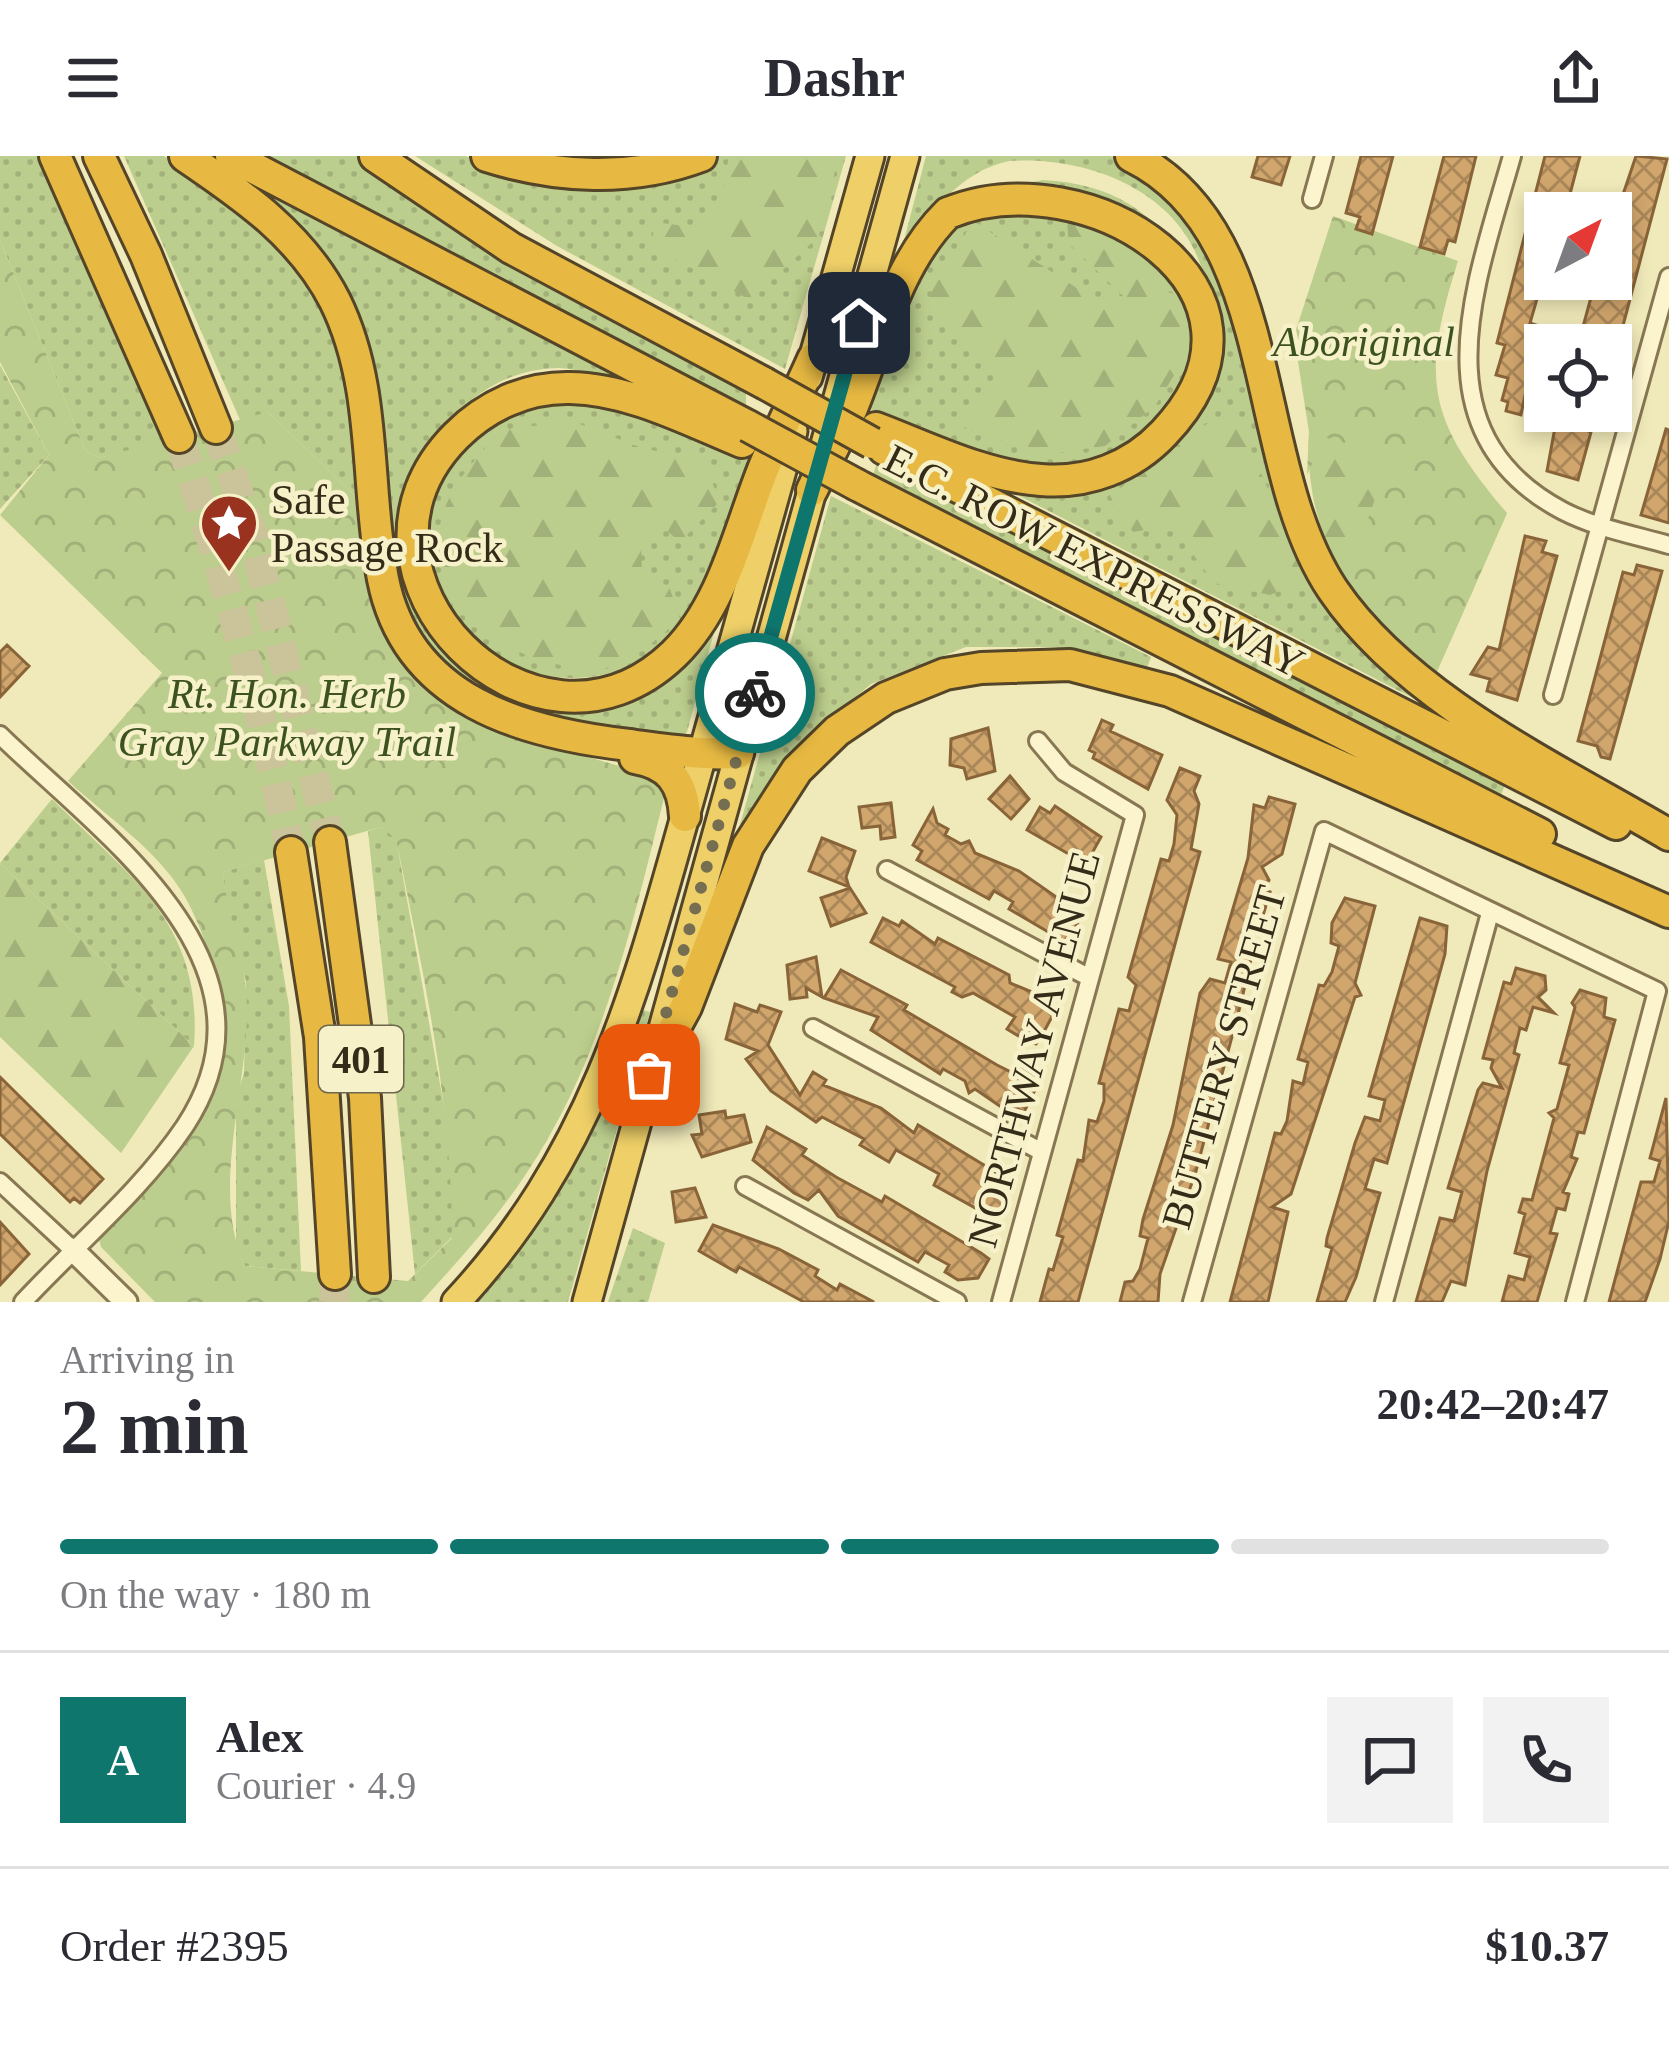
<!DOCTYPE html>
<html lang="en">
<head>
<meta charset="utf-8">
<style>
  :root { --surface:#fff; --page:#f2f2f3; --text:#2b2b33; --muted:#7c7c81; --line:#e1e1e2; --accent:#0f766e }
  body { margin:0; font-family:"Times New Roman",serif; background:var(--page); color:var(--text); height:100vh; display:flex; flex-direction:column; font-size:45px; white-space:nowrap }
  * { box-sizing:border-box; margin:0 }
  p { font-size:39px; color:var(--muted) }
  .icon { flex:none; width:66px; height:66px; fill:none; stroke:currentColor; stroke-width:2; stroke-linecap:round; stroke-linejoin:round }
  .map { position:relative; height:1146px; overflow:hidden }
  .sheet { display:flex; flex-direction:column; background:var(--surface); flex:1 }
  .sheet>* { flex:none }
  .needle { width:78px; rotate:41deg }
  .controls { position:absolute; left:1524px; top:36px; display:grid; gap:24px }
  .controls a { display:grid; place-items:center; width:108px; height:108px; border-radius:0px; background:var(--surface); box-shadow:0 6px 18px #0003; font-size:60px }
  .pin { position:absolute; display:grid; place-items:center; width:102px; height:102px; color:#fff; margin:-51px; border-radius:24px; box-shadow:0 6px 18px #0006 }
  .courier { position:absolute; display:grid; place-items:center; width:120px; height:120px; margin:-60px; border:9px solid #0f766e; border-radius:50%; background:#fff; color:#222; box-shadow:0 3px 15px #0007 }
  .summary em { font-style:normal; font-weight:700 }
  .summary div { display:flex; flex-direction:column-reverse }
  .summary { display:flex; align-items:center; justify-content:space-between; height:204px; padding:0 60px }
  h1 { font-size:78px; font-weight:700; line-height:90px }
  .bar { display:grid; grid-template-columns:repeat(4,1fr); gap:18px 12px; align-content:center; height:144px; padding:0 60px }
  .bar i { height:15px; border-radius:9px; background:var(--line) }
  .bar .active { background:var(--accent) }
  .bar p { grid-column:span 4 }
  .line { display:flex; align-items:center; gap:30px; padding:0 60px; border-top:3px solid var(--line) }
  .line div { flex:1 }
  .round { display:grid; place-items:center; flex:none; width:126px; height:126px; border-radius:0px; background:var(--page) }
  header { display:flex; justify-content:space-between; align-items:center; height:156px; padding:0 60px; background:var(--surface); font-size:54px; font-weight:700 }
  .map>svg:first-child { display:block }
  .grass { fill:url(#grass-dots) }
  .forest { fill:url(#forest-firs) }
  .park { fill:url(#park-crowns); fill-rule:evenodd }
  .building { fill:url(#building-cross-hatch); stroke:#886438; stroke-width:3 }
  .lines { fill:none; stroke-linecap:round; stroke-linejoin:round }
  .motorway-tunnel { stroke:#cbc399; stroke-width:30; stroke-dasharray:30 15; stroke-linecap:butt }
  .minor-casing { stroke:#877753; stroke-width:22 }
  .tertiary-casing { stroke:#877753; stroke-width:27 }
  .trunk-casing { stroke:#544428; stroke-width:33 }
  .motorway-casing { stroke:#544428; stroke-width:36 }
  .minor { stroke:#fbf4cd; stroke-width:16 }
  .tertiary { stroke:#fbf4cd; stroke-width:21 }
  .trunk { stroke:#efd068; stroke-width:27 }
  .motorway { stroke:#e7b942; stroke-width:30 }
  .motorway-bridge-casing { stroke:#544428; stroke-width:36; stroke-linecap:butt }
  .motorway-bridge { stroke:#e7b942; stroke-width:30 }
  .done { stroke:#766e51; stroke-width:12; stroke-dasharray:0 21.6 }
  .route { stroke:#0f766e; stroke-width:15 }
  .labels { text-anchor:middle; stroke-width:9; stroke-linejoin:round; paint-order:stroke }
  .shield { fill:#f7f1c9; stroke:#6f664e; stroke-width:3 }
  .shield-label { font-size:39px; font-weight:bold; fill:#352b19 }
  .park-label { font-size:42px; font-style:italic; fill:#3d531f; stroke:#f7f1c9 }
  .poi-label { font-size:42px; fill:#352b19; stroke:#f7f1c9; text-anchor:start }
  .street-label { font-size:42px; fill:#352b19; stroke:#f7f1c9 }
</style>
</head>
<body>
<header><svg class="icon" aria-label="menu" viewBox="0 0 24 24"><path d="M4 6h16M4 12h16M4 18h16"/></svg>Dashr<svg class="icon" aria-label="share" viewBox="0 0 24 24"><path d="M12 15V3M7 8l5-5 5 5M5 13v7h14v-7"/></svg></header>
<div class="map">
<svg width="1669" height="1146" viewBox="0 0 1669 1146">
  <defs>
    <pattern id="grass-dots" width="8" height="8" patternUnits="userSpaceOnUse" patternTransform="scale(3)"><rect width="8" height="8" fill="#bcce8d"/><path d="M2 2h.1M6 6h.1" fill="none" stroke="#a2b179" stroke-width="1.8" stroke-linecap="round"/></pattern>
    <pattern id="forest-firs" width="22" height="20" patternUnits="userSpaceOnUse" patternTransform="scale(3)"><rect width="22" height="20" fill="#bcce8d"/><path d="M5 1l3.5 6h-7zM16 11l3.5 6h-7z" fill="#a2b179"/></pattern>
    <pattern id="park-crowns" width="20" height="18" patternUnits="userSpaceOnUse" patternTransform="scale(3)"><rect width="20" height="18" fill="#bcce8d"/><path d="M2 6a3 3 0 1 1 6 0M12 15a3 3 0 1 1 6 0" fill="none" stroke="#a2b179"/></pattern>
    <pattern id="building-cross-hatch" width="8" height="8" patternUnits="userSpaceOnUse" patternTransform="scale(3)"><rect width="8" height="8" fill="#d1a66d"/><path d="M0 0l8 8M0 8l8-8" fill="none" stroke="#aa8759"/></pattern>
  </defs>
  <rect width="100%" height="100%" fill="#f0e9b9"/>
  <path class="grass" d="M0,0H40L119,168L164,286L99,302L85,294L0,84Z
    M124,0H164L231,44L266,73L311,128L343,202L355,271L356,341L268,256L241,266Z
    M264,0H360L431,52L746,232V251L632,196Z
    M415,0H465L536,24L714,0H846L785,213L557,90Z
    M926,0H1110L1134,7L1165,32L1219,107L1292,371L1446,559L1004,332L1161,291C1171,265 1213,164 1213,144C1213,134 1204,119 1201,110C1175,33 1086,0 1009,5C958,15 923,65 898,107Z
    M1043,24C1266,34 1220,333 1031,309C973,302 919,273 866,251C894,176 916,69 997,34C1010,28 1028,27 1043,24Z
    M269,36L616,215L614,225C597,221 576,212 559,212C457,213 390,323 406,415C409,433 418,461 433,473C459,496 546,530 581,548L722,447L687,576L679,584C575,563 435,555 396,435C374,369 387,284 370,216C361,183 286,82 263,46Z
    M0,209L49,299L0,353Z
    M586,240L649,257L754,301C733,352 712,447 672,483C554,588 373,463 442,317C451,296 474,267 497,258C524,248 558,246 586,240Z
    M879,302L1508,620L1500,642L872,321Z
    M831,340L1151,501L1146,514L1053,491H966L871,528L797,590L730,705Z
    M52,643C131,722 203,767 194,890L0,707Z
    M381,671L396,682L452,995V1081L415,1118L368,675Z
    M264,704L289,850L301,1115L245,1110L236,1091V942L244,917L246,825L226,755L223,716Z
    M643,854L650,856L568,1146H473C550,1057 596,961 643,854Z
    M633,1072L665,1087L648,1146H608Z"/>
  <path class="forest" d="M729,0H839L818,81L750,144L651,90L655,66L699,72L720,49Z
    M1064,35C1121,42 1154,83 1167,136L1187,141L1191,192L1155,250L1105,290L1042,299L955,268L1011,222L922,152L973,65L1100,147L1123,140L1069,88Z
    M1235,257L1307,424L1270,439L1214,427L1172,369L1133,376L1110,340L1202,270Z
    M572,265L642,292L703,305L720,345L680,386L658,367L641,386L642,422L670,433L680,463C657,483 634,505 603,513C592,516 578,512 566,510C502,500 430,451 439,376C444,334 475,304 501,274Z
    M1309,276L1390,299L1507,357L1436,518C1356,447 1304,390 1309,276Z
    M0,707L194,890L121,997L0,881Z"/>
  <path class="park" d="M1333,60L1458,105C1421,222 1426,262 1507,357L1450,486L1413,497L1368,457L1347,423L1390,300L1324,281L1307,319L1309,276L1294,180Z
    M0,84L85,294L99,302L268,256L356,341L374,442L401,496L529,584L647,618L665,638C632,770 603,903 526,1018C496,1064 458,1105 421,1146H155L101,1091L98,1079C134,1037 184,995 207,944C235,881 217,799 185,741C160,696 105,659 68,625L162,517L0,359L49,299L0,206ZM381,671L396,683C423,815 452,946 452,1082L408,1125L245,1110C206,1027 257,913 245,825C241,788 226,754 223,716Z"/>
  <path class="building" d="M1258,0H1290L1281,29L1252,21Z
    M1361,0H1393L1372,78L1356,73L1360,61L1346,57Z
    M1444,0H1476L1455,86L1448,84L1444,98L1420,91Z
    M1545,0H1580L1565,57H1545V130L1541,129L1530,167L1539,170L1521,259L1506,255L1508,246L1502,244L1508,222L1496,219L1505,189L1497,187Z
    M1636,0L1667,3L1620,181L1609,179L1607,189H1578L1596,123H1611V74Z
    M1558,255L1587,261L1584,273L1591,276L1578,324L1547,315Z
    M1666,273L1669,274V367L1641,359Z
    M1525,380L1546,385L1542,396L1557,400L1517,544L1487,535L1490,523L1471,518L1488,491L1499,494Z
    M1637,409L1662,415L1610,603L1601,601L1597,590L1578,585L1623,416L1634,419Z
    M7,489L29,510L0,541V496Z
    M1102,564L1113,569L1110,575L1162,599L1148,633L1093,602L1095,597L1089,594Z
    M988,572L995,615L967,623L964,612L950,609L951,583Z
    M1180,612L1200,620L1194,635L1199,648L1191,693L1200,696L1078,1146H1040L1049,1113L1053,1114L1063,1081L1057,1079L1078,1004L1083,1005L1089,964L1097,966L1104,945V928L1099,927L1119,853L1129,855L1136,829L1128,821L1161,703L1169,705L1174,688L1177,659L1167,644Z
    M1010,620L1029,643L1011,663L989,643Z
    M1269,641L1295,648L1282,698L1262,711L1269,724L1264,734L1270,736L1259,773L1245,769L1239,791L1253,794L1241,847L1196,1015L1160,1118L1158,1146H1120L1125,1126L1133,1125L1140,1113L1148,1082L1140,1080L1143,1063L1173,969L1200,837L1210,823L1225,827L1231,806L1218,803L1248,702L1254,649L1265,652Z
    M891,647L895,681L881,683L880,670L862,672L859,651Z
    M1055,650L1101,681L1086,708L1027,674L1040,651L1050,657Z
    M933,653L937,667L948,673L945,679L961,688L969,685L975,697L1019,715L1082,759L1067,787L1009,753L1013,746L994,735L989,743L917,704L922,695L913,689Z
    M822,682L855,695L846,721L849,731L809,715Z
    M850,732L866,757L831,770L821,742Z
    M1345,742L1375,750L1355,827L1361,839L1355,841L1291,1038L1272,1051L1288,1056L1268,1146H1230L1275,977L1281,978L1287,965L1293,925L1303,928L1308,906L1298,903L1319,829L1324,830L1332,816L1339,790L1331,787L1332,767Z
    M883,762L899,770L902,765L935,788L938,782L1009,819L1010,827L1044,841L1040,847L1055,855L1040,883L1036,888L1025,884L1007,873L1015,861L973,837L962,841L952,836L955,831L871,786Z
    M1420,762L1447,770L1445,798L1387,1007L1374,1003L1365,1033L1380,1037L1356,1121L1345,1146H1317L1332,1092L1326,1090L1327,1082L1355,987L1365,961L1380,965L1385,944L1369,940Z
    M816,801L822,841L806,832L807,841L790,843L787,809Z
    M1516,812L1545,820L1546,834L1538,841L1554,857L1533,851L1526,874L1520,872L1514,897L1519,899L1487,1015L1465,1129L1451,1125L1442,1146H1416L1440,1062L1454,1065L1462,1036L1448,1032L1478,934L1483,927L1502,932L1491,912L1493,904L1483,902L1504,826L1511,828Z
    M841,814L907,849L904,854L997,909L1011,916L1015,910L1040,924L1024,956L1010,949L1007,955L975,933L969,937L965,925L943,913L940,918L871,874L878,861L824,842Z
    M1580,834L1606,842L1604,861L1615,864L1584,977L1578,976L1571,1001L1577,1003L1563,1036L1569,1038L1565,1054L1557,1052L1550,1077L1557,1078L1537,1146H1502L1509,1120L1524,1124L1530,1101L1515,1097L1525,1058L1519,1056L1523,1043L1532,1044L1554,962L1549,957L1557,953L1569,909L1560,907L1575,851L1572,847Z
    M735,848L757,856L760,849L781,856L768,889L800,939L813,916L826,924L823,929L881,952L914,977L918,969L997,1017L991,1027L1007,1042L995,1063L934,1029L939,1018L896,994L889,1006L860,989L864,983L822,961L816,966L771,935L746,903L758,895L726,883Z
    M0,921L103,1023L80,1047L74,1042L70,1046L0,978Z
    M1666,942L1669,1065L1660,1103L1645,1146H1609L1641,1026H1654L1660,1005L1650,1002Z
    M725,955L726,962L744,959L751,986L702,1001L692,979L702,978L699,959Z
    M767,971L806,993L802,999L836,1021L882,1046L885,1040L981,1097L989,1103L978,1122L958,1124L945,1116L949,1109L925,1096L918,1106L838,1060L819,1034L808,1044L794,1037L753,1004Z
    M695,1032L706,1061L676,1066L672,1036Z
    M0,1066L29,1098L0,1129Z
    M713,1069L779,1093L818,1114L815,1120L837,1134L840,1128L874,1146H804L739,1111L736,1116L699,1095Z"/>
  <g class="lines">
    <path class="motorway-tunnel" d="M216,272L253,380L330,686
      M179,281C224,418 262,556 291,696
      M334,1146L335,1118"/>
    <g class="minor-casing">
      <path id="minor" d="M1512,0C1477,125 1414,276 1563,355C1596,372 1634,379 1669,389
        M1312,43L1324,0
        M1553,539L1669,121
        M0,579C101,678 292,807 185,970C142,1034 76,1089 23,1146
        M887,714L1090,822
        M813,872L1042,996
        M0,1026L72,1093
        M745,1030L957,1146
        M1001,1146L1135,659L1064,616L1038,585
        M1192,1146L1324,675L1657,835L1575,1146
        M1384,1146L1490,757"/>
    </g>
    <g class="tertiary-casing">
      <path id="tertiary" d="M72,1093L126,1146"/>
    </g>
    <g class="trunk-casing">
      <path id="trunk" d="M808,221L870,0
        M456,1146C594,998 636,835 689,646C724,522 758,399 793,275
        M587,1146L905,0"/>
    </g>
    <g class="motorway-casing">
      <path id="motorway" d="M55,0L179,281
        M99,0L146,99L216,272
        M185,0C244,40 302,80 335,145C378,232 365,330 383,423C407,545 523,577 629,589C666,594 700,599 738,597
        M231,0L748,270
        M375,0L511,92L764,227
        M487,0C556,22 632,26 701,0
        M1131,0C1284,75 1247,306 1333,434C1407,543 1557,613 1669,679
        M742,286C688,264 630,233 570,232C526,231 486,250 456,280C320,417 534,633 674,498C724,449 739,373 764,311C779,275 797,239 813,203
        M884,293L1616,668
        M857,329L1540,678
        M812,334C825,307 840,280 852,252C879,186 896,108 948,57C1087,0 1300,134 1164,277C1132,311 1087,328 1041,324C984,320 929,292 876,272
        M635,602C669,608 683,626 685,660
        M330,686L365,942L374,1121
        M291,696L320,881L335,1118
        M649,919L686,851L748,690L797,614L837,575L886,542L945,518L981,512L1070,509L1170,535L1669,756"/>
    </g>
    <use href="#minor" class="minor"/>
    <use href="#tertiary" class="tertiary"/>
    <use href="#trunk" class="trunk"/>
    <use href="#motorway" class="motorway"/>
    <g class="motorway-bridge-casing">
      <path id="motorway-bridge" d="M764,227L872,287
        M748,270L857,329"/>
    </g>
    <use href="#motorway-bridge" class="motorway-bridge"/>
  </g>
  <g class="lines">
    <path class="done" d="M649,919L755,537"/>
    <path class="route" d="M755,537L859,167"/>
  </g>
  <defs>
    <g id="sight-pin" transform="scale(3)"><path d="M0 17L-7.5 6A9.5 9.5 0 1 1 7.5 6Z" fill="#993320" stroke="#f7f1c9"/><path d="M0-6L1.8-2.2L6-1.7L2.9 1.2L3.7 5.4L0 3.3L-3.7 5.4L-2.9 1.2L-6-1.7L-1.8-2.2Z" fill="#fff"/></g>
  </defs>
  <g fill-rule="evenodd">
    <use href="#sight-pin" x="229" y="367"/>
  </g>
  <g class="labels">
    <rect class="shield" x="319" y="870" width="84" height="66" rx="9"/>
    <g class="shield-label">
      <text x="361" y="917">401</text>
    </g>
    <g class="park-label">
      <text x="1364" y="200">Aboriginal</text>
      <text x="287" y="552">Rt. Hon. Herb<tspan x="287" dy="48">Gray Parkway Trail</tspan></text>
    </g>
    <g class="poi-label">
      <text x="271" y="358">Safe<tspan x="271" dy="48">Passage Rock</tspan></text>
    </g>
    <g class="street-label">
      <text transform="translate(1095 404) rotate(27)" y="15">E.C. ROW EXPRESSWAY</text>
      <text transform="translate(1033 893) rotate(-75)" y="15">NORTHWAY AVENUE</text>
      <text transform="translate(1223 901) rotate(-74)" y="15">BUTTERY STREET</text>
    </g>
  </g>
</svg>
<div class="controls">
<a><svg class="needle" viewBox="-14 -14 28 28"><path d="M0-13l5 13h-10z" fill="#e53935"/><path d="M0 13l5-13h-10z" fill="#7c7c81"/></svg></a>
<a><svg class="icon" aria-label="locate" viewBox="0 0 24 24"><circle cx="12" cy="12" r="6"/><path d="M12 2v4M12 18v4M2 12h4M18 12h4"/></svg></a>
</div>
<div class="pin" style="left:649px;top:919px;background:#ea580c"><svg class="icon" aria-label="bag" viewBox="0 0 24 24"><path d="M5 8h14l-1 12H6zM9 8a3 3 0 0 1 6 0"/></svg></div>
<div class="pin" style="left:859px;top:167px;background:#1f2937"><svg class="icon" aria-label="home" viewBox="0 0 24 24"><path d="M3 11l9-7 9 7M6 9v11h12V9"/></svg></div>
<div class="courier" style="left:755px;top:537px"><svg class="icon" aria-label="bike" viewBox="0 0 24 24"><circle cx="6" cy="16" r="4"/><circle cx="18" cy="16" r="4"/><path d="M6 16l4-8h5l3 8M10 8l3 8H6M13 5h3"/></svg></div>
</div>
<section class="sheet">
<div class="summary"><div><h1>2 min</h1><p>Arriving in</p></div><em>20:42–20:47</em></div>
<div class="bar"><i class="active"></i><i class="active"></i><i class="active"></i><i></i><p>On the way · 180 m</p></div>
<div class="line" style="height:216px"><b class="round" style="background:var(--accent);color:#fff">A</b><div><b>Alex</b><p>Courier · 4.9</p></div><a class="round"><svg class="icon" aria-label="chat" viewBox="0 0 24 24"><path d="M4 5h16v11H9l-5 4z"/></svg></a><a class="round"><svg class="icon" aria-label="phone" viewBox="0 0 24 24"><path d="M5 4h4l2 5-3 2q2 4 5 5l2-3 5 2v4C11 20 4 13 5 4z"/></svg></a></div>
<div class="line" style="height:156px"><div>Order #2395</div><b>$10.37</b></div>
</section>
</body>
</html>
